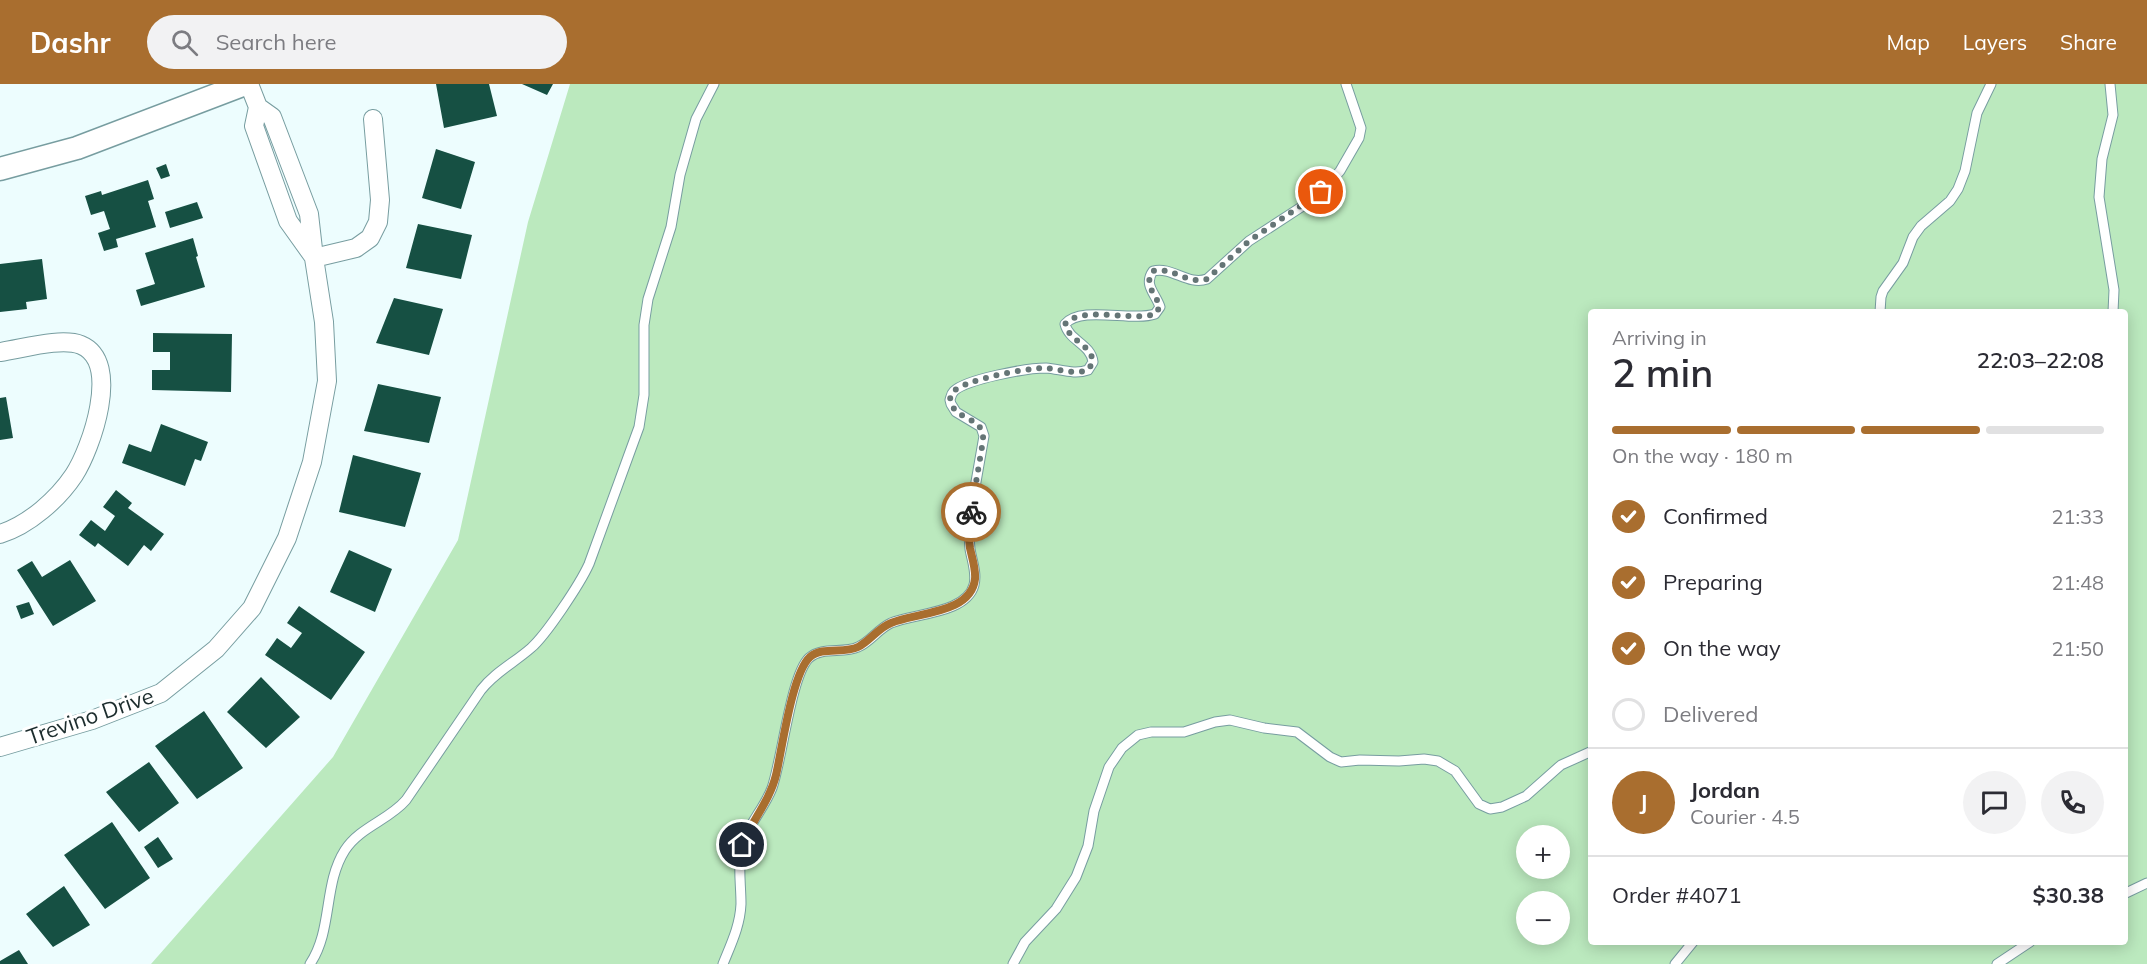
<!DOCTYPE html>
<html lang="en">
<head>
<meta charset="utf-8">
<style>
  :root { --surface:#fff; --page:#f2f2f3; --text:#2b2b33; --muted:#7c7c81; --line:#e1e1e2; --accent:#a96e2f }
  body { margin:0; font-family:Mulish,sans-serif; background:var(--page); color:var(--text); height:100vh; display:flex; flex-direction:column; font-size:22px; white-space:nowrap }
  * { box-sizing:border-box; margin:0 }
  p { font-size:20px; color:var(--muted) }
  .icon { flex:none; width:33px; height:33px; fill:none; stroke:currentColor; stroke-width:2; stroke-linecap:round; stroke-linejoin:round }
  .map { position:relative; flex:1; overflow:hidden }
  .drawer { position:absolute; left:1588px; top:225px; width:540px; height:636px; display:flex; flex-direction:column; background:var(--surface); border-radius:6px; box-shadow:0 3px 15px #0003 }
  .drawer>* { flex:none }
  .fabs { position:absolute; left:1516px; top:741px; display:grid; gap:12px }
  .fabs a { display:grid; place-items:center; width:54px; height:54px; border-radius:50%; background:var(--surface); box-shadow:0 3px 15px #0003; font-size:30px }
  .pin { position:absolute; display:grid; place-items:center; width:51px; height:51px; color:#fff; margin:-26px; border:3px solid #fff; border-radius:50%; box-shadow:0 2px 6px #0007 }
  .courier { position:absolute; display:grid; place-items:center; width:60px; height:60px; margin:-30px; border:4px solid #a96e2f; border-radius:50%; background:#fff; color:#222; box-shadow:0 2px 8px #0007 }
  .headline em { font-style:normal; font-weight:600 }
  .headline div { display:flex; flex-direction:column-reverse }
  .headline { display:flex; align-items:center; justify-content:space-between; height:102px; padding:0 24px }
  h1 { font-size:39px; font-weight:600; line-height:45px }
  .bar { display:grid; grid-template-columns:repeat(4,1fr); gap:9px 6px; align-content:center; height:72px; padding:0 24px }
  .bar i { height:8px; border-radius:4px; background:var(--line) }
  .bar .on { background:var(--accent) }
  .bar p { grid-column:span 4 }
  .line { display:flex; align-items:center; gap:15px; padding:0 24px; border-top:2px solid var(--line) }
  .line div { flex:1 }
  .round { display:grid; place-items:center; flex:none; width:63px; height:63px; border-radius:32px; background:var(--page) }
  ol { padding:0 24px; list-style:none }
  li { display:flex; align-items:center; gap:18px; height:66px }
  li p { margin-inline-start:auto }
  li .icon { padding:6px; border-radius:50%; background:var(--accent); color:#fff; stroke-width:4 }
  li:last-child { color:var(--muted) }
  li i { width:33px; height:33px; border:3px solid var(--line); border-radius:50% }
  header { display:flex; align-items:center; gap:36px; box-sizing:border-box; height:84px; padding:0 30px; background:var(--accent); color:#fff }
  header strong { font-size:28px }
  nav { display:flex; gap:33px; margin-inline-start:auto; font-size:21px }
  .search { width:420px; height:54px; background:var(--page); display:flex; align-items:center; gap:15px; box-sizing:border-box; padding:0 21px; border-radius:33px; color:var(--muted); font-size:22px }
  .map>svg:first-child { display:block }
  .green { fill:#bbe9be; fill-rule:evenodd }
  .building { fill:#165043 }
  .lines { fill:none; stroke-linecap:round; stroke-linejoin:round }
  .service-casing { stroke:#779da0; stroke-width:11 }
  .minor-casing { stroke:#779da0; stroke-width:20 }
  .tertiary-casing { stroke:#779da0; stroke-width:25 }
  .service { stroke:#fff; stroke-width:9 }
  .minor { stroke:#fff; stroke-width:18 }
  .tertiary { stroke:#fff; stroke-width:22 }
  .done { stroke:#657576; stroke-width:6; stroke-dasharray:0 10.8 }
  .route { stroke:#a96e2f; stroke-width:8 }
  .labels { text-anchor:middle; stroke-width:6; stroke-linejoin:round; paint-order:stroke }
  .street-label { font-size:22px; fill:#1c2c2d; stroke:#fff }
</style>
</head>
<body>
<header>
<strong>Dashr</strong>
<div class="search"><svg class="icon" aria-label="search" viewBox="0 0 24 24"><circle cx="10" cy="10" r="6"/><path d="M15 15l6 6"/></svg>Search here</div>
<nav><a>Map</a><a>Layers</a><a>Share</a></nav>
</header>
<div class="map">
<svg width="2147" height="880" viewBox="0 0 2147 880">
  <rect width="100%" height="100%" fill="#edfdfe"/>
  <path class="green" d="M570,0H2147V880H151L333,673L458,456L528,138ZM1592,228H2126V858H1592ZM1527,752H1560V784H1527ZM1527,818H1560V850H1527Z"/>
  <path class="building" d="M436,0H489L497,32L444,44Z
    M522,0H553L547,11Z
    M436,65L475,78L461,125L422,114Z
    M166,80L170,92L161,95L156,84Z
    M148,96L154,115L148,117L156,143L116,155L118,163L104,167L98,149L110,145L104,127L91,131L85,112L101,107L102,111Z
    M197,118L203,134L170,144L165,128Z
    M418,140L472,151L461,195L406,184Z
    M193,154L198,172L196,173L205,203L141,222L136,206L155,200L145,169Z
    M42,175L47,215L26,218L27,225L0,228V180Z
    M394,214L443,225L429,271L376,259Z
    M153,249L232,250L231,308L152,306V286H170V268H153Z
    M378,300L441,313L429,359L364,347Z
    M6,313L13,354L0,356V314Z
    M161,340L208,358L201,377L195,375L185,402L122,379L129,360L151,368Z
    M353,371L421,389L405,443L339,428Z
    M116,406L132,419L128,424L164,450L151,467L144,461L128,482L98,459L95,463L79,451L91,436L105,447L115,432L103,423Z
    M349,466L392,485L375,528L330,508Z
    M70,476L96,517L53,542L17,486L32,477L42,493Z
    M29,518L34,530L21,535L16,522Z
    M299,522L365,568L331,616L265,571L277,554L291,564L302,549L287,539Z
    M261,593L300,633L266,664L227,628Z
    M204,627L243,684L197,715L155,662Z
    M149,678L179,719L139,748L106,708Z
    M112,738L150,794L105,825L64,771Z
    M158,753L173,775L158,784L144,763Z
    M64,802L90,841L53,863L26,830Z
    M19,866L28,880H0V877Z"/>
  <g class="lines">
    <g class="service-casing">
      <path id="service" d="M2110,0L2113,31L2102,75L2099,113L2114,206L2113,228
        M1880,228L1881,213L1883,207L1903,179L1913,153L1921,142L1950,117L1958,105L1965,87L1977,29L1991,0
        M2126,809L2147,799
        M310,880C333,846 323,800 345,766C360,743 389,736 406,716L481,606C495,588 514,579 531,564C546,551 580,500 589,480L639,343L644,311V241L648,215L671,143L680,91L696,35L714,0
        M723,880C731,860 740,842 741,820C741,802 738,783 741,765C746,743 764,725 772,704C782,676 791,591 809,574C822,562 843,570 858,563C870,558 878,545 891,539C914,529 966,530 974,501C977,489 972,477 970,465C969,456 969,447 969,438L984,352L981,343L956,328L951,320L950,316C951,312 951,310 954,307C967,295 1027,284 1046,284C1060,285 1074,291 1088,286L1093,278C1091,260 1069,257 1065,240C1081,221 1132,238 1155,230L1160,223C1156,210 1143,201 1153,187C1172,182 1188,202 1207,195L1249,157L1312,116L1327,102L1340,87L1359,54L1361,44L1346,0
        M1013,880L1025,858L1056,825L1076,793L1088,762L1094,727L1109,683L1122,664L1138,651L1151,648H1184L1215,638L1230,636L1264,644L1297,648L1330,673L1341,678L1360,676L1399,677L1424,675L1438,677L1455,687L1479,720L1490,725L1502,723L1526,712L1561,681L1592,667
        M1675,880L1693,858
        M1997,880L2030,858"/>
    </g>
    <g class="minor-casing">
      <path id="minor" d="M258,23L254,42L288,137L313,172
        M314,174L356,164L370,154L378,138L380,116L373,35
        M0,268C22,265 61,253 81,261C122,278 91,365 74,391C58,415 29,441 0,450
        M0,663L92,636L161,609L216,565L252,524L287,454L312,378L327,297L324,238L314,174L309,130L272,33L258,23L249,0"/>
    </g>
    <g class="tertiary-casing">
      <path id="tertiary" d="M0,85L77,64L245,0"/>
    </g>
    <use href="#service" class="service"/>
    <use href="#minor" class="minor"/>
    <use href="#tertiary" class="tertiary"/>
  </g>
  <g class="lines">
    <path class="done" d="M971,428L983,357C985,330 954,339 950,315C951,312 951,310 954,307C967,295 1027,284 1046,284C1060,285 1074,291 1088,286L1093,278C1091,260 1069,257 1065,240C1081,221 1132,238 1155,230L1160,223C1156,210 1143,201 1153,187C1171,182 1188,201 1207,195L1249,157L1321,108"/>
    <path class="route" d="M742,761C752,737 770,716 776,691C782,666 792,589 810,573C822,562 844,570 858,563C870,557 878,544 891,539C917,528 971,530 975,495C976,485 972,474 970,464C968,452 969,440 971,428"/>
  </g>
  <g class="labels">
    <g class="street-label">
      <text transform="translate(90 632) rotate(-19)" y="8">Trevino Drive</text>
    </g>
  </g>
</svg>
<div class="fabs">
<a>+</a>
<a>−</a>
</div>
<div class="pin" style="left:1321px;top:108px;background:#ea580c"><svg class="icon" aria-label="bag" viewBox="0 0 24 24"><path d="M5 8h14l-1 12H6zM9 8a3 3 0 0 1 6 0"/></svg></div>
<div class="pin" style="left:742px;top:761px;background:#1f2937"><svg class="icon" aria-label="home" viewBox="0 0 24 24"><path d="M3 11l9-7 9 7M6 9v11h12V9"/></svg></div>
<div class="courier" style="left:971px;top:428px"><svg class="icon" aria-label="bike" viewBox="0 0 24 24"><circle cx="6" cy="16" r="4"/><circle cx="18" cy="16" r="4"/><path d="M6 16l4-8h5l3 8M10 8l3 8H6M13 5h3"/></svg></div>
<section class="drawer">
<div class="headline"><div><h1>2 min</h1><p>Arriving in</p></div><em>22:03–22:08</em></div>
<div class="bar"><i class="on"></i><i class="on"></i><i class="on"></i><i></i><p>On the way · 180 m</p></div>
<ol>
<li><svg class="icon" aria-label="check" viewBox="0 0 24 24"><path d="M5 12l5 5 9-10"/></svg>Confirmed<p>21:33</p></li>
<li><svg class="icon" aria-label="check" viewBox="0 0 24 24"><path d="M5 12l5 5 9-10"/></svg>Preparing<p>21:48</p></li>
<li><svg class="icon" aria-label="check" viewBox="0 0 24 24"><path d="M5 12l5 5 9-10"/></svg>On the way<p>21:50</p></li>
<li><i></i>Delivered</li>
</ol>
<div class="line" style="height:108px"><b class="round" style="background:var(--accent);color:#fff">J</b><div><b>Jordan</b><p>Courier · 4.5</p></div><a class="round"><svg class="icon" aria-label="chat" viewBox="0 0 24 24"><path d="M4 5h16v11H9l-5 4z"/></svg></a><a class="round"><svg class="icon" aria-label="phone" viewBox="0 0 24 24"><path d="M5 4h4l2 5-3 2q2 4 5 5l2-3 5 2v4C11 20 4 13 5 4z"/></svg></a></div>
<div class="line" style="height:78px"><div>Order #4071</div><b>$30.38</b></div>
</section>
</div>
</body>
</html>
